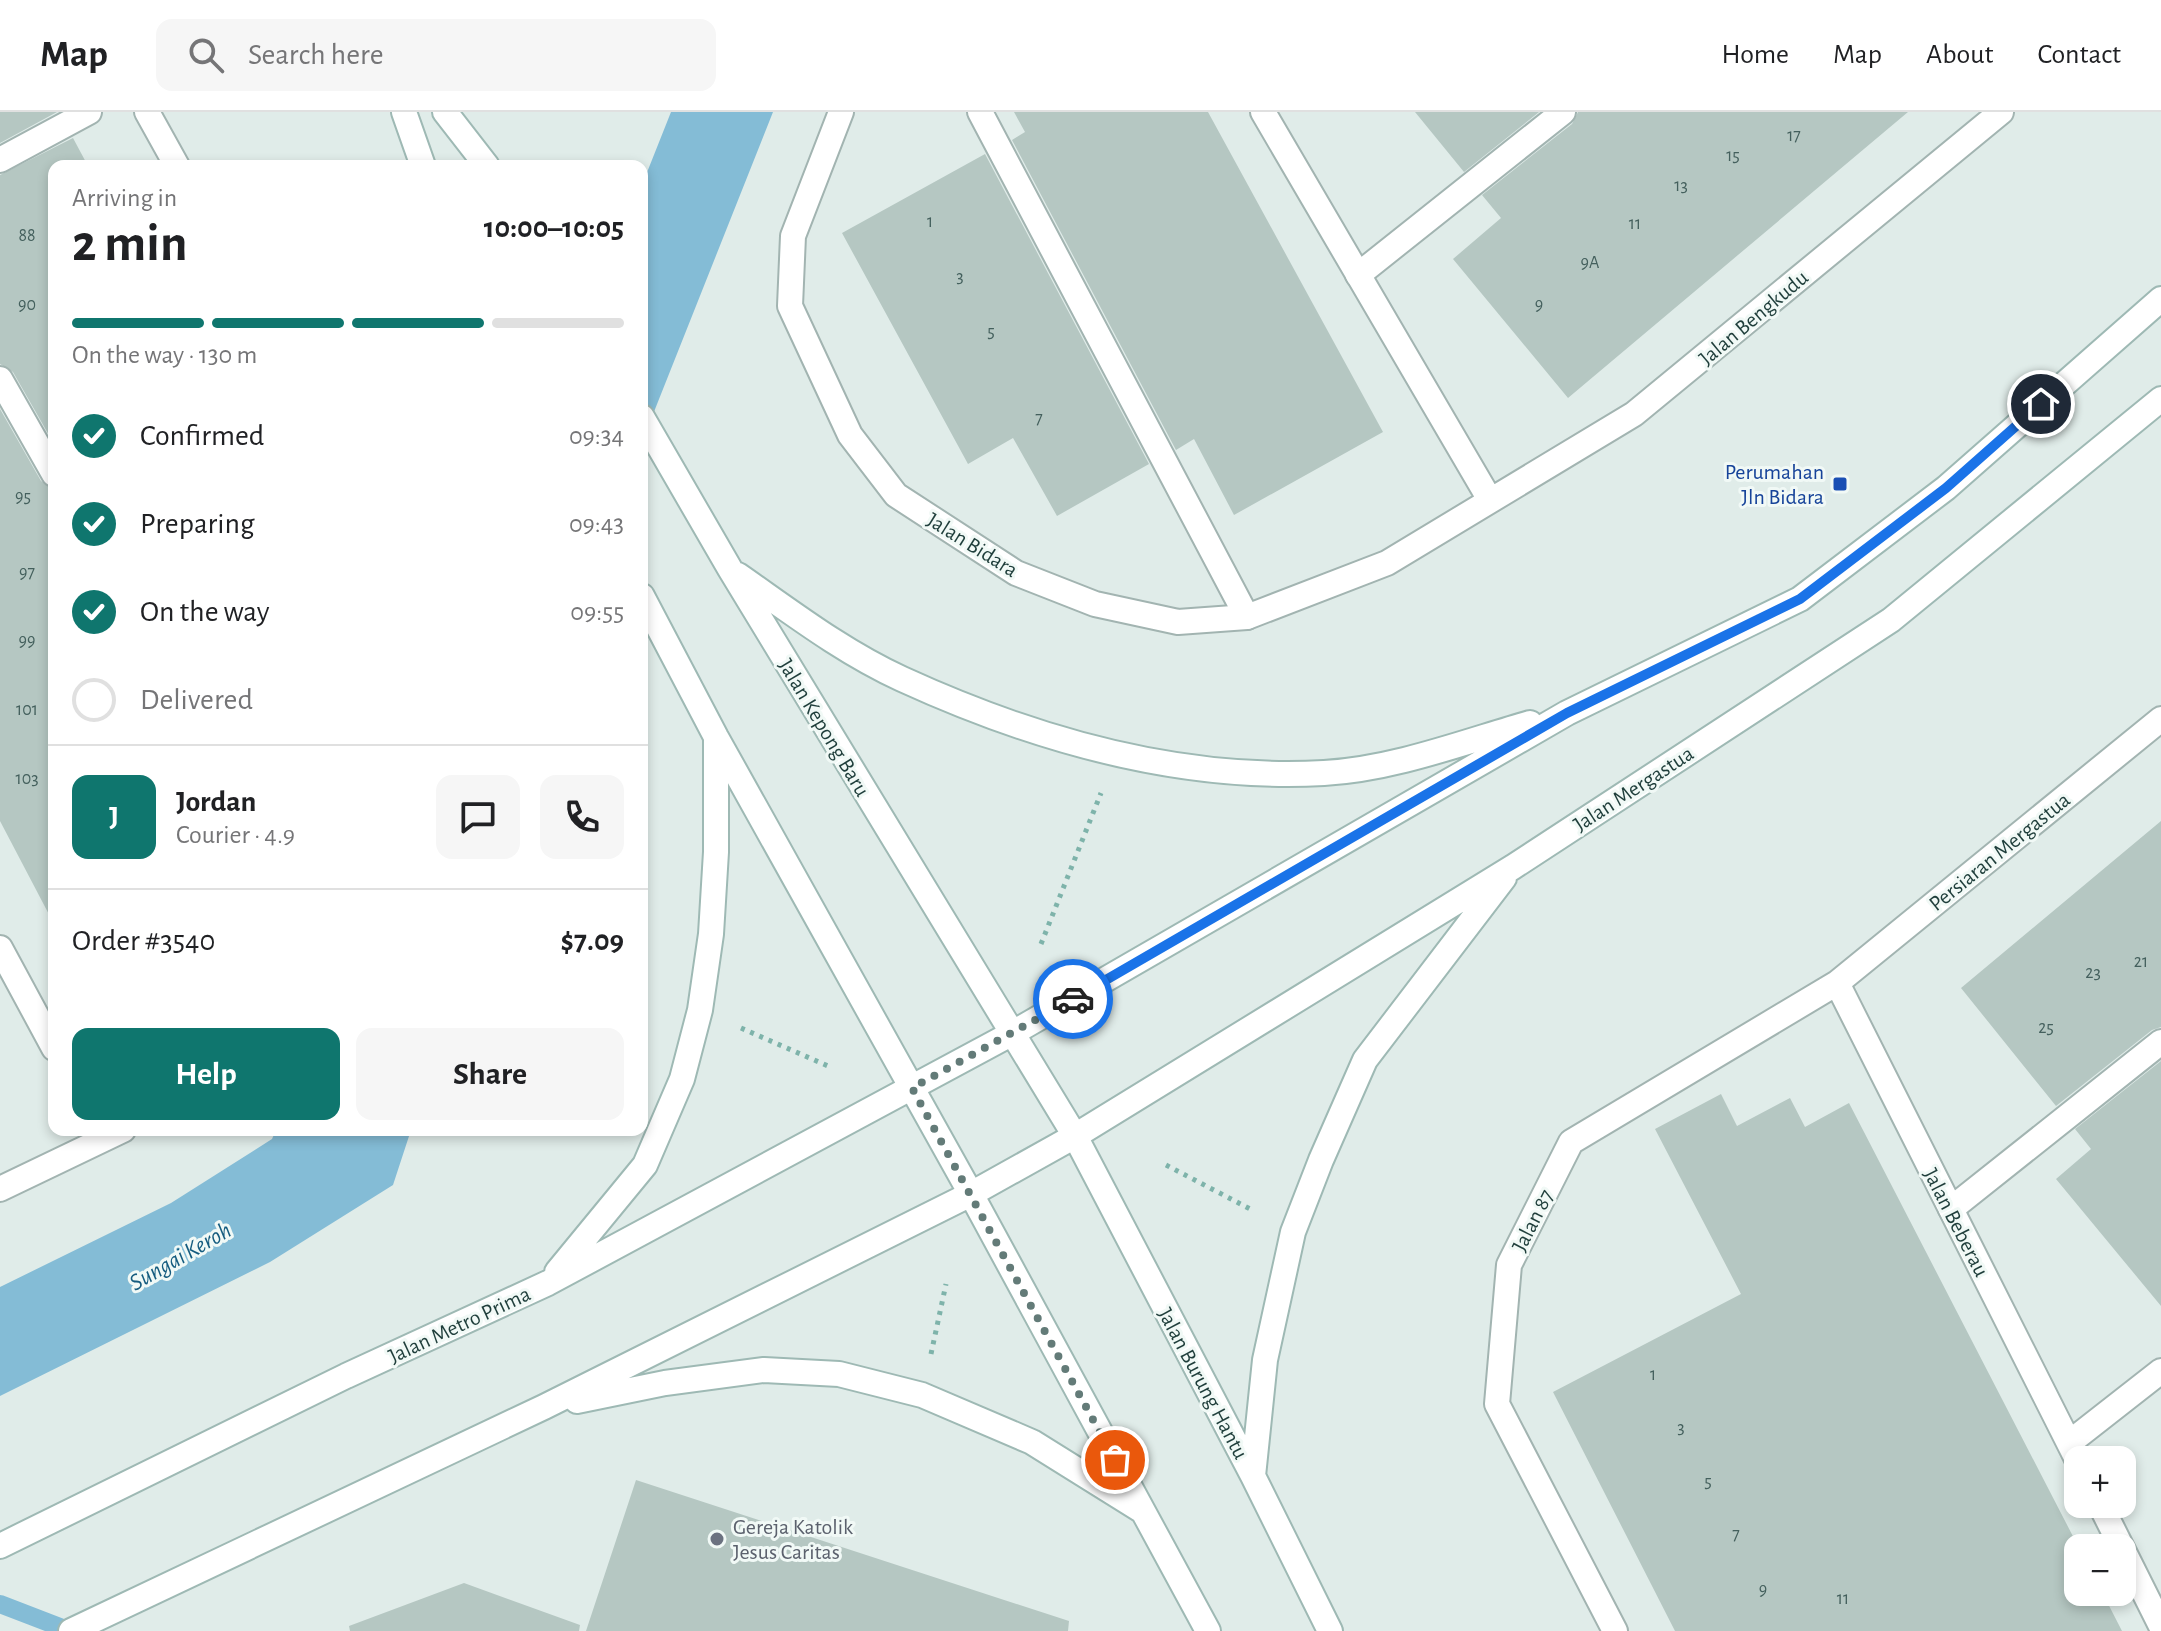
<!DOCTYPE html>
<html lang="en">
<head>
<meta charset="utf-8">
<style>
  :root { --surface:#fff; --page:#f6f6f6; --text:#202124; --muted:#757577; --line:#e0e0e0; --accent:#0f766e }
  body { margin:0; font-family:"Alegreya Sans",sans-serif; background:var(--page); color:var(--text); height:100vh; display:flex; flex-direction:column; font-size:30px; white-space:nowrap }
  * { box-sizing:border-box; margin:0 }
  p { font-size:26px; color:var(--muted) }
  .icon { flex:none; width:44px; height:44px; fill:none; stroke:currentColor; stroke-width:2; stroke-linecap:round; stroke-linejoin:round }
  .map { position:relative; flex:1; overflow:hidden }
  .panel { position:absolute; left:48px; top:48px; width:600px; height:976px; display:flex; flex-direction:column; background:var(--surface); border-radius:16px; box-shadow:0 4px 12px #0003 }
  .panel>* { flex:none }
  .buttons { position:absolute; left:2064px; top:1334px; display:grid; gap:16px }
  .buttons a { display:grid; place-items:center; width:72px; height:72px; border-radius:16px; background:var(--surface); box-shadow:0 4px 12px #0003; font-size:40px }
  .pin { position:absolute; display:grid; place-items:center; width:68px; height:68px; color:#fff; margin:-34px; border:4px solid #fff; border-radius:50%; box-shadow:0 2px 8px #0007 }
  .courier { position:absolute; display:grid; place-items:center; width:80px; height:80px; margin:-40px; border:6px solid #1a73e8; border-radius:50%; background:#fff; color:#222; box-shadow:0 2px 10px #0007 }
  .headline em { font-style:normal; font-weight:700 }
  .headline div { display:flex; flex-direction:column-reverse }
  .headline { display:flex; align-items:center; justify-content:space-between; height:136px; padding:0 24px }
  h1 { font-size:52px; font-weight:700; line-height:60px }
  .bar { display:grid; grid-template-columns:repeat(4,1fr); gap:12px 8px; align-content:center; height:96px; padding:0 24px }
  .bar i { height:10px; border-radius:6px; background:var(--line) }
  .bar .active { background:var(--accent) }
  .bar p { grid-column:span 4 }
  .line { display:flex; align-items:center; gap:20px; padding:0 24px; border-top:2px solid var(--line) }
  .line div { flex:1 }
  .round { display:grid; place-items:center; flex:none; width:84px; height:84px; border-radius:16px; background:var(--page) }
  ol { padding:0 24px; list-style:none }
  li { display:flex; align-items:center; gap:24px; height:88px }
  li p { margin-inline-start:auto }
  li .icon { padding:8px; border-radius:50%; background:var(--accent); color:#fff; stroke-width:4 }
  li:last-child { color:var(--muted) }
  li i { width:44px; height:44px; border:4px solid var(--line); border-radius:50% }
  .primary-button { display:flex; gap:16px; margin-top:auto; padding:16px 24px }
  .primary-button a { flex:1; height:92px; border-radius:16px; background:var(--accent); color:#fff; font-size:32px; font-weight:700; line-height:92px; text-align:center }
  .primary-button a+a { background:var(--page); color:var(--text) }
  header { display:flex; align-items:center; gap:48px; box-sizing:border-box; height:112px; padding:0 40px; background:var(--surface); border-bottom:2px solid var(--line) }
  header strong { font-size:38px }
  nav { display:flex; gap:44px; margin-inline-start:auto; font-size:28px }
  .search { width:560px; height:72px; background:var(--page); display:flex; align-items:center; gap:20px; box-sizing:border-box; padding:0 28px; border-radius:16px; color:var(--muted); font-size:30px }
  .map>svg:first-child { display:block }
  .water { fill:#84bcd6 }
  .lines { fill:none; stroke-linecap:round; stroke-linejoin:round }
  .stream { stroke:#84bcd6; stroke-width:18 }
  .building { fill:#b5c7c2 }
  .lane-casing { stroke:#a2b4b1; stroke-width:28 }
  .street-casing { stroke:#a2b4b1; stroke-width:28 }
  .secondary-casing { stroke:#9eb9b4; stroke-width:28 }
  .path { stroke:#7eb3aa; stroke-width:5; stroke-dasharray:4 6; stroke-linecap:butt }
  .lane { stroke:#fff; stroke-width:24 }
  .street { stroke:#fff; stroke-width:24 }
  .secondary { stroke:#fff; stroke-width:24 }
  .done { stroke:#637b78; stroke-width:8; stroke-dasharray:0 14.4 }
  .route { stroke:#1a73e8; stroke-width:10 }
  .transit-dot { fill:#1a4fb4; stroke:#f1f9f6; stroke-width:3 }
  .worship-dot { fill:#6b7280; stroke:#f1f9f6; stroke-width:3 }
  .labels { text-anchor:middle; stroke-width:6; stroke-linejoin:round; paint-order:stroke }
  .number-label { font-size:18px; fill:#44605d }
  .street-label { font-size:22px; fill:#1f3e3b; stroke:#f1f9f6 }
  .transit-label { font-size:22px; fill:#164399; stroke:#f1f9f6; text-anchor:end }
  .worship-label { font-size:22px; fill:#5b616d; stroke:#f1f9f6; text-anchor:start }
  .water-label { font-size:24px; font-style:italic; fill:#155c7f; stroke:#f1f9f6 }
</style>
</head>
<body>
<header>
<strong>Map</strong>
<div class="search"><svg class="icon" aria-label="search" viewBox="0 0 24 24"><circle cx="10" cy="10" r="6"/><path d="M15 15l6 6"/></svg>Search here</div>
<nav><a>Home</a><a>Map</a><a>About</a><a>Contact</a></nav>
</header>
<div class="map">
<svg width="2161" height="1519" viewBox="0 0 2161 1519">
  <rect width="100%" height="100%" fill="#e0ece9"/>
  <path class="water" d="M671,0H773L642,330V73Z
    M276,1018H411L393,1073L270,1150L0,1284V1175L171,1091L272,1027Z"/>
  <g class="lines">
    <path class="stream" d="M0,1492L70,1519"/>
  </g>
  <path class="building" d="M0,0H57L0,31Z
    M1014,0H1208L1383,320L1234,403L1194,327L1176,338L1012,28L1025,20Z
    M1415,0H1539L1464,60Z
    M1578,0H1908L1568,286L1453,147L1501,106L1482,83L1572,12Z
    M73,26L88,54H54V332L13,260L0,252V63Z
    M985,42L1149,352L1057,404L1013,326L968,352L842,121Z
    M0,297L41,369L54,377V812L0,709Z
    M2161,709V915L2152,918L2056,994L1961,876Z
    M2161,949V1194L2056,1067L2091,1037L2075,1017Z
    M1721,982L1737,1014L1790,986L1805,1015L1849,991L2079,1436L2078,1480H2102L2122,1519H1675L1553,1280L1741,1182L1655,1017Z
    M636,1368L1069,1509L1068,1519H586Z
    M464,1471L580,1513L579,1519H350L349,1514Z"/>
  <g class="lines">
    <g class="lane-casing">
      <path id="lane" d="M980,0L1247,505
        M0,48L89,0
        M1358,163L1563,0
        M0,267L54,362
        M1951,1097L2161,930"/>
    </g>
    <g class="street-casing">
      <path id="street" d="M147,0L177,54
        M841,0L793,124L790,194L850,323L896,383L1016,461L1095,492L1178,510L1247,505L1387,451L1634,302L2001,0
        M1263,0L1490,388
        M0,836L54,936
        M1837,871L2078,1349
        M0,1077L123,1018
        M2069,1331L2161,1259
        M2100,1392L2122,1436
        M2122,1436L2161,1514
        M1615,1519L1497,1292L1509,1153L1571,1030L1837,871L2161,607"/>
    </g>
    <g class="secondary-casing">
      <path id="secondary" d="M404,0L423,54
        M445,0L487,54
        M642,305L730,457L1075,1024L1253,1364L1330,1519
        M738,463C791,500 843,540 902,567C1033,627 1179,669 1324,661C1394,657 1464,630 1530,611
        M642,484L716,625L971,1082L1208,1519
        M557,1160L645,1053L682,967L700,898L711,822L716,740V627
        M577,1289L665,1271L764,1258L839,1262L922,1283L1032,1330L1141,1398
        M1253,1364L1265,1248L1293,1120L1321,1048L1365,948L1504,766
        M0,1434L346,1264L548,1171L1011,922L1567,601L1800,487L1946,376L2161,187
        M71,1519L544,1295L971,1082L1075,1024L1513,755L1891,508L2161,287"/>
    </g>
    <path class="path" d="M1041,832L1101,681
      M741,916L828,954
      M1166,1053L1254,1099
      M931,1242L946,1172"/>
    <use href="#lane" class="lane"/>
    <use href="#street" class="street"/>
    <use href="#secondary" class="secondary"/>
  </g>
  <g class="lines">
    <path class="done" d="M1073,887L912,976L1115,1348"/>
    <path class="route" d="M1073,887L1567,601L1800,487L1946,376L2041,292"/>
  </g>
  <rect class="transit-dot" x="1832" y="364" width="16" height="16" rx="4"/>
  <circle class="worship-dot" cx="717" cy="1427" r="8"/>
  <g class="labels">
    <g class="number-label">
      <text x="1794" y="29">17</text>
      <text x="1733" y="49">15</text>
      <text x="1681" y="79">13</text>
      <text x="930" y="115">1</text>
      <text x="1635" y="117">11</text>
      <text x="27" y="129">88</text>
      <text x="1590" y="156">9A</text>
      <text x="960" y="170">3</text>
      <text x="27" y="198">90</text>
      <text x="1539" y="198">9</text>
      <text x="991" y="225">5</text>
      <text x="1039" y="312">7</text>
      <text x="23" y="390">95</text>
      <text x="27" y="466">97</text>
      <text x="27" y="534">99</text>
      <text x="27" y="603">101</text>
      <text x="27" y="672">103</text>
      <text x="2141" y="855">21</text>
      <text x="2093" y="866">23</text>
      <text x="2046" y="921">25</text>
      <text x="1653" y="1268">1</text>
      <text x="1681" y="1321">3</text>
      <text x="1708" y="1375">5</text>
      <text x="1736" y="1428">7</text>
      <text x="1763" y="1483">9</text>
      <text x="1843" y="1492">11</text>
    </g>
    <g class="street-label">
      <text transform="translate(1753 205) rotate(-40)" y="8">Jalan Bengkudu</text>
      <text transform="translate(973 432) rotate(32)" y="8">Jalan Bidara</text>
      <text transform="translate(825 615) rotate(59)" y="8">Jalan Kepong Baru</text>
      <text transform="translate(1633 676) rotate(-33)" y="8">Jalan Mergastua</text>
      <text transform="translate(1999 739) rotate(-39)" y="8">Persiaran Mergastua</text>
      <text transform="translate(1532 1108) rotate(-63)" y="8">Jalan 87</text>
      <text transform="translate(1957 1110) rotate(63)" y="8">Jalan Beberau</text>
      <text transform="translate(459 1212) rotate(-25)" y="8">Jalan Metro Prima</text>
      <text transform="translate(1204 1271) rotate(62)" y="8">Jalan Burung Hantu</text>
    </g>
    <g class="transit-label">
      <text x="1824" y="367">Perumahan<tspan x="1824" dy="25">Jln Bidara</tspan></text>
    </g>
    <g class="worship-label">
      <text x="733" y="1422">Gereja Katolik<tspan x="733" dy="25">Jesus Caritas</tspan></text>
    </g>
    <g class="water-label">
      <text transform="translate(180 1144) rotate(-30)" y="8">Sungai Keroh</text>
    </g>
  </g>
</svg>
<div class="buttons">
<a>+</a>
<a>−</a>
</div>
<div class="pin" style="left:1115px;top:1348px;background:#ea580c"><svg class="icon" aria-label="bag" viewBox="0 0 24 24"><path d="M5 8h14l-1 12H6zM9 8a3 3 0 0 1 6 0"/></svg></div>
<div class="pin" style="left:2041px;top:292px;background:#1f2937"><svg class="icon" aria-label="home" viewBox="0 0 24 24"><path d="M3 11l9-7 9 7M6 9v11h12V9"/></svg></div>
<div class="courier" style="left:1073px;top:887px"><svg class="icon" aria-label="car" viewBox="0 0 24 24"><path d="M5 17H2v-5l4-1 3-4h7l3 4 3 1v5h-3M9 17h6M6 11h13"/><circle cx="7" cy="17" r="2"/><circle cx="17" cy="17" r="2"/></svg></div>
<section class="panel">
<div class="headline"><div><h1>2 min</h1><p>Arriving in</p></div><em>10:00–10:05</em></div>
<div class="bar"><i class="active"></i><i class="active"></i><i class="active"></i><i></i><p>On the way · 130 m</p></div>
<ol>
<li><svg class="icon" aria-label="check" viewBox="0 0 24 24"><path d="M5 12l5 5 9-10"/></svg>Confirmed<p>09:34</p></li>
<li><svg class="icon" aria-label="check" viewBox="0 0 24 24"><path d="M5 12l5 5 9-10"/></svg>Preparing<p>09:43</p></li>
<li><svg class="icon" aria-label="check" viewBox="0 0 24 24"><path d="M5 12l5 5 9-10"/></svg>On the way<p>09:55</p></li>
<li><i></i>Delivered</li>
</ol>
<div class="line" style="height:144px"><b class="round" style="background:var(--accent);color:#fff">J</b><div><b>Jordan</b><p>Courier · 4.9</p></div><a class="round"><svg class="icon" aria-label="chat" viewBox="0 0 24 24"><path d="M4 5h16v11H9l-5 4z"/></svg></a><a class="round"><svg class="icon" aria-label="phone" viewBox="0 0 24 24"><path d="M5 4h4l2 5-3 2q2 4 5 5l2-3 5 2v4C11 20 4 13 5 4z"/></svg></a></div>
<div class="line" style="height:104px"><div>Order #3540</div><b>$7.09</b></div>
<div class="primary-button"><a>Help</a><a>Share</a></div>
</section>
</div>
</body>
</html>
